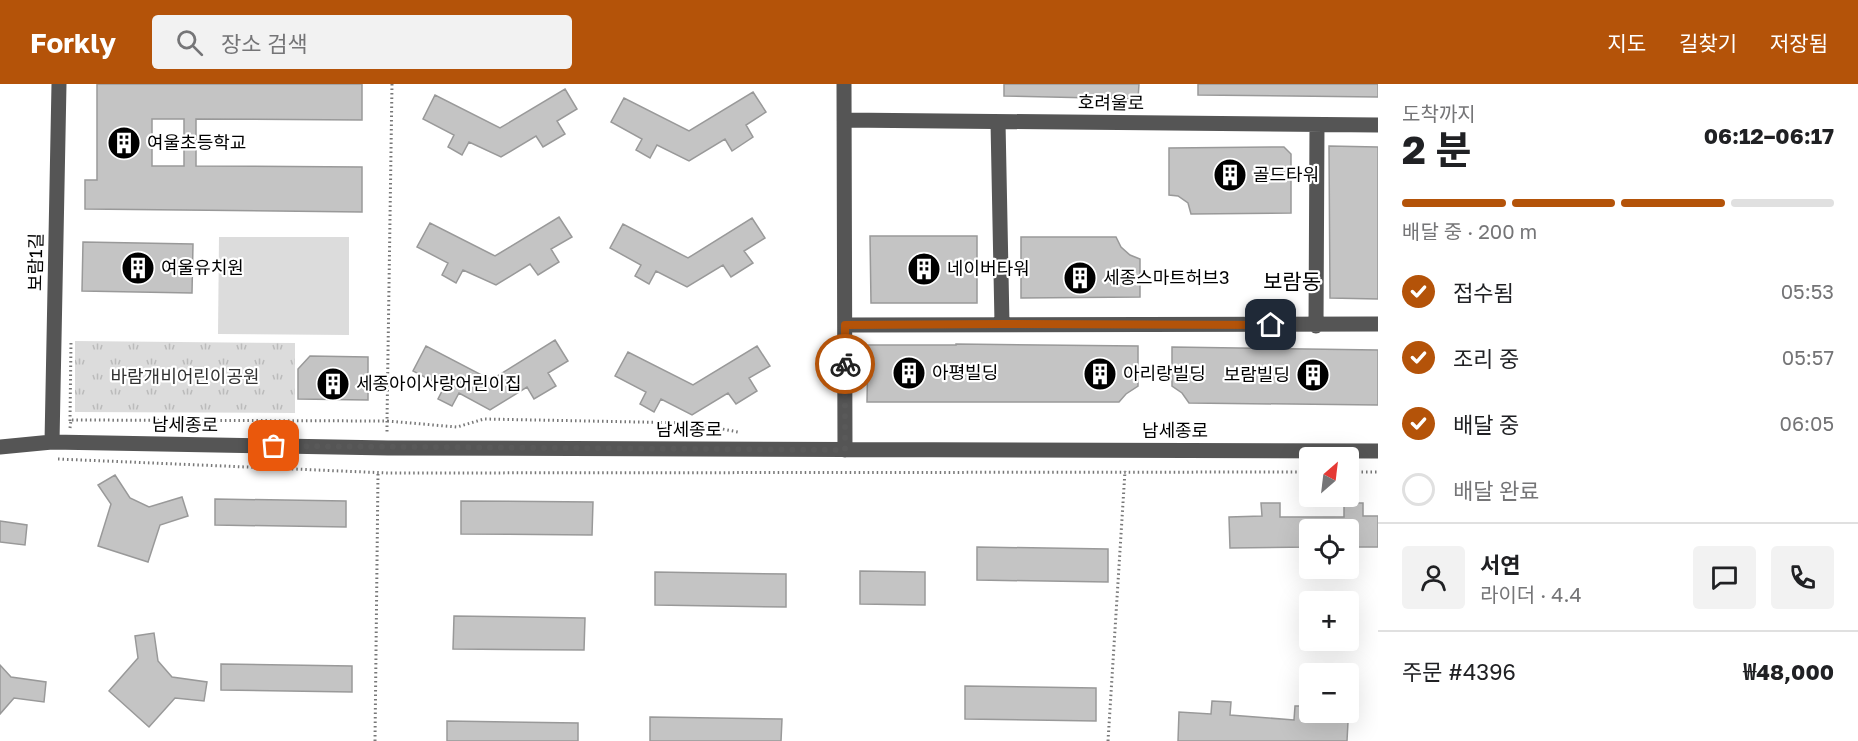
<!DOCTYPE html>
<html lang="ko">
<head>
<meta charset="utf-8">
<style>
  :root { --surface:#fff; --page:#f2f2f2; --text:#202124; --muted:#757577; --line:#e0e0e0; --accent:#b45309 }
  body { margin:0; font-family:"Golos Text","Noto Sans KR",sans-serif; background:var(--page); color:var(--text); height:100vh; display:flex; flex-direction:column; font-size:22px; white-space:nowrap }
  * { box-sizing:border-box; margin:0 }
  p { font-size:20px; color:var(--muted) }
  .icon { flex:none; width:33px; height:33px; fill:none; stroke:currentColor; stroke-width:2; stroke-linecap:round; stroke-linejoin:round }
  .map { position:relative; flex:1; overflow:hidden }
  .sheet { display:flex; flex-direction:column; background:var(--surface); width:480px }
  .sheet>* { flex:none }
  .needle { width:39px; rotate:28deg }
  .controls { position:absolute; left:1299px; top:363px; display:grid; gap:12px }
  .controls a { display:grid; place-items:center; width:60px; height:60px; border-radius:6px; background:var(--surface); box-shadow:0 6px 24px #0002; font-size:30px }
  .pin { position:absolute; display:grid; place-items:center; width:51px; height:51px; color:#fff; margin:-26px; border-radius:12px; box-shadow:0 3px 9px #0006 }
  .courier { position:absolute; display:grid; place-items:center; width:60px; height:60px; margin:-30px; border:4px solid #b45309; border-radius:50%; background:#fff; color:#222; box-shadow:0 2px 8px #0007 }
  .headline em { font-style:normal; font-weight:700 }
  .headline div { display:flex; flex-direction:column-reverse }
  .headline { display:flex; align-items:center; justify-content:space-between; height:102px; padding:0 24px }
  h1 { font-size:39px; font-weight:700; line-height:45px }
  .bar { display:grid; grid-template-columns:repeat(4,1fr); gap:9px 6px; align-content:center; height:72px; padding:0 24px }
  .bar i { height:8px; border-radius:4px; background:var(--line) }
  .bar .selected { background:var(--accent) }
  .bar p { grid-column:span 4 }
  .line { display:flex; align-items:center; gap:15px; padding:0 24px; border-top:2px solid var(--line) }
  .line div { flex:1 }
  .round { display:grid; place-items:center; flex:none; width:63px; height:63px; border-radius:6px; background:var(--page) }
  ol { padding:0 24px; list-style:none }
  li { display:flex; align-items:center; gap:18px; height:66px }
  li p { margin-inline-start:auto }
  li .icon { padding:6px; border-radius:50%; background:var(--accent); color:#fff; stroke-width:4 }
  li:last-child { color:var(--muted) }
  li i { width:33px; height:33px; border:3px solid var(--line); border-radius:50% }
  header { display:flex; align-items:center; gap:36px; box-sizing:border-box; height:84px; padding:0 30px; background:var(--accent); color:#fff }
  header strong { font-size:28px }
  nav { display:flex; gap:33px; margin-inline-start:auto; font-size:21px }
  .search { width:420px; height:54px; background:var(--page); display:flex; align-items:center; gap:15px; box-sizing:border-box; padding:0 21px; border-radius:6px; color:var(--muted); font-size:22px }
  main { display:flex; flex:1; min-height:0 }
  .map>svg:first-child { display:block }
  .grass { fill:#dcdcdc }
  .park { fill:url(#park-tufts) }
  .building { fill:#c4c4c4; stroke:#999; stroke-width:1.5; fill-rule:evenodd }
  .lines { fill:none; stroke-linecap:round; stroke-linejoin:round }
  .path { stroke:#777; stroke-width:3; stroke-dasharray:1.5 3; stroke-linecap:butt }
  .minor { stroke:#555; stroke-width:15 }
  .done { stroke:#595959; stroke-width:6; stroke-dasharray:0 10.8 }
  .route { stroke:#b45309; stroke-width:8 }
  .labels { text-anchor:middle; stroke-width:4.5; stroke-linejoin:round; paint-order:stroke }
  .street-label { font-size:18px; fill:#000; stroke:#fff }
  .poi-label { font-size:18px; fill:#000; stroke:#fff; text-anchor:start }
  .park-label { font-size:18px; fill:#333; stroke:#fff }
  .quarter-label { font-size:21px; fill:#000; stroke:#fff }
</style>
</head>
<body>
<header>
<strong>Forkly</strong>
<div class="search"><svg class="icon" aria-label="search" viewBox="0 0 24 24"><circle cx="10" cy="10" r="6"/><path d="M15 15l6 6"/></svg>장소 검색</div>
<nav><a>지도</a><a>길찾기</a><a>저장됨</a></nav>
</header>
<main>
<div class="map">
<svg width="1378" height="657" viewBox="0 0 1378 657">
  <defs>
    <pattern id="park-tufts" width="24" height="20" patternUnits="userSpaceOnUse" patternTransform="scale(1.5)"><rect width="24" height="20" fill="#dcdcdc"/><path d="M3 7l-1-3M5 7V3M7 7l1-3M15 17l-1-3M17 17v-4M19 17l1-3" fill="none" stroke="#bbb"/></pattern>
  </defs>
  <rect width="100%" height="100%" fill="#fff"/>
  <path class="grass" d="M219,153H349V251L218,250Z"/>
  <path class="park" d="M75,257L295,259V329L75,328Z"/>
  <path class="building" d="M97,0H362V36L196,35V82L362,83V128L85,125V96H97ZM152,35H184V82H152Z
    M1004,0H1139L1138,15L1004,12Z
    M1198,0H1378V13L1198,11Z
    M565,5L577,25L557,37L565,50L543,63L536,52L501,73L469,58L462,71L448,63L454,51L423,35L435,11L500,44Z
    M753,8L766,28L746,41L753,53L732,67L725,55L689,77L657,61L650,74L636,66L642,55L611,38L624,14L689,47Z
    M1329,62L1378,63V215L1330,214Z
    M1284,63L1291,70V129L1191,130L1188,119L1178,112L1169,111V64Z
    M559,133L572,153L551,165L559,178L538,191L530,180L496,201L463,186L456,199L442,191L448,179L417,163L430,139L495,172Z
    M752,134L765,154L744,167L753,179L731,193L723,181L687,203L656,187L649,200L635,192L641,181L610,164L623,140L688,174Z
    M870,152H977V219H871Z
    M1021,153H1116L1121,163L1130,171L1140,175V213L1021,214Z
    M83,158L193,160L192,209L82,207Z
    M555,256L568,277L548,289L556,302L534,315L527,303L490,326L459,309L452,322L438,315L444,303L413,287L426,262L491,296Z
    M956,260L1138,262V302L1126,310L1119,318H867L868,261H956Z
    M757,262L770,282L749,294L757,307L736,320L728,309L692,331L661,315L654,328L640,320L646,308L615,292L628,268L693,301Z
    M1172,263L1378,266V321L1189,319L1182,309L1172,302Z
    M310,272L368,273V316L298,315V285Z
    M115,391L130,414L149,423L182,413L188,432L160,441L148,478L98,462L111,420L98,401Z
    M215,415L346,417V443L215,441Z
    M461,417L593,418L592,451L461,450Z
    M1261,419H1280V433H1344V419H1363V432H1378V463H1348V446H1310V463L1230,464L1229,433L1262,432Z
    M0,437L27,441L25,461L0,458Z
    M977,463L1108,465V498L977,496Z
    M860,487L925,488V521L860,520Z
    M655,488L786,490V523L655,521Z
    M454,532L585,534L584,566L453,565Z
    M154,549L158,577L172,593L207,598L204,617L175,614L149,643L109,607L138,574L135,552Z
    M221,580L352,582V608L221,606Z
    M0,581L11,593L46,598L44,618L14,614L0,630Z
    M965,602L1096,604V637L965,635Z
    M1212,617L1231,618L1230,631L1294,636L1295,622H1310V628H1313V636L1348,638L1347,657H1178L1179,628L1211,630Z
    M650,633L782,635L781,657H650Z
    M447,637L578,639V657H447Z"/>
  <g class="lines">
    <path class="path" d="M392,0L387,337L457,343L484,335L691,339L738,348
      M70,337L71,257
      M70,344L71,336L387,337V349
      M58,375L388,389L1310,388
      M1348,388H1378
      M375,657L378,389
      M1108,657L1125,387"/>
    <path class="minor" d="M844,0L845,366
      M844,36L1378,41
      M998,38L1002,239
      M845,241L1378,240
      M1316,242L1317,41
      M52,358L59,0
      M0,363L52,358L388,364L1378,367"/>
  </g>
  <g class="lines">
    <path class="done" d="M274,362L845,366V280"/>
    <path class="route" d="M845,280V241L1002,240L1271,241"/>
  </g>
  <defs>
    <g id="building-disc" transform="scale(1.725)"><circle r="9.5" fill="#000" stroke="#fff"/><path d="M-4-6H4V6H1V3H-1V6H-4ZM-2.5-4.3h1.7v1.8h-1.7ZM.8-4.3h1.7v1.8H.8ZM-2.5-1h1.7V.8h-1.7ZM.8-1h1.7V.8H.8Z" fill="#fff"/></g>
  </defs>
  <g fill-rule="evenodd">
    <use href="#building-disc" x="124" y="59"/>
    <use href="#building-disc" x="1230" y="91"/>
    <use href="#building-disc" x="138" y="184"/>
    <use href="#building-disc" x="924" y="185"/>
    <use href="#building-disc" x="1080" y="194"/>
    <use href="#building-disc" x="909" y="289"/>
    <use href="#building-disc" x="1100" y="290"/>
    <use href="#building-disc" x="1313" y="291"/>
    <use href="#building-disc" x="333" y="300"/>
  </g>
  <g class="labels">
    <g class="street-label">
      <text transform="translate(1111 19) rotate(1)" y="6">호려울로</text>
      <text transform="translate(36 178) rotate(-89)" y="6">보람1길</text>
      <text transform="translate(185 341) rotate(1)" y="6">남세종로</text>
      <text x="689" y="352">남세종로</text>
      <text x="1175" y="353">남세종로</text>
    </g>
    <g class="poi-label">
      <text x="147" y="65">여울초등학교</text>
      <text x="1253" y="97">골드타워</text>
      <text x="161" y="190">여울유치원</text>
      <text x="947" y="191">네이버타워</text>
      <text x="1103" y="200">세종스마트허브3</text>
      <text x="932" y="295">아평빌딩</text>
      <text x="1123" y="296">아리랑빌딩</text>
      <text x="1290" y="297" text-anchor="end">보람빌딩</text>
      <text x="356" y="306">세종아이사랑어린이집</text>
    </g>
    <g class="park-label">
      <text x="185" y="299">바람개비어린이공원</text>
    </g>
    <g class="quarter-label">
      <text x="1292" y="205">보람동</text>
    </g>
  </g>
</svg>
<div class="controls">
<a><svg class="needle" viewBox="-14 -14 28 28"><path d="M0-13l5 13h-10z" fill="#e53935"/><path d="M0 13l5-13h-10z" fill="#757577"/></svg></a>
<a><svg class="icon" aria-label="locate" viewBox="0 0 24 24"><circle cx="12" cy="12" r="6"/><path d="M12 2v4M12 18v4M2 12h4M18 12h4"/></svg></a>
<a>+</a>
<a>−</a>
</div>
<div class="pin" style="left:274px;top:362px;background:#ea580c"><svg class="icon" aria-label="bag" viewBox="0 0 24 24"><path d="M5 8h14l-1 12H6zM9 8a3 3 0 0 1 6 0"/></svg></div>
<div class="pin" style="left:1271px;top:241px;background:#1f2937"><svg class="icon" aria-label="home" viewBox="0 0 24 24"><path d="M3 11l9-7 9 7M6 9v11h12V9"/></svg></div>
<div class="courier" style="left:845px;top:280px"><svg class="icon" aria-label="bike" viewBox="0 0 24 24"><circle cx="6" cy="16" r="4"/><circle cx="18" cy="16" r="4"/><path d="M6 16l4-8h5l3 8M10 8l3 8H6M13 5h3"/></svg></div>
</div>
<section class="sheet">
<div class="headline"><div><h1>2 분</h1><p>도착까지</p></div><em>06:12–06:17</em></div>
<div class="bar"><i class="selected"></i><i class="selected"></i><i class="selected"></i><i></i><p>배달 중 · 200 m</p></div>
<ol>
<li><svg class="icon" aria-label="check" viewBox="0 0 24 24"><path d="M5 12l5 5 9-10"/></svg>접수됨<p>05:53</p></li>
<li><svg class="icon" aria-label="check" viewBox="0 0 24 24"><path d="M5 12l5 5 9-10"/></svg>조리 중<p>05:57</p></li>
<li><svg class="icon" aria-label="check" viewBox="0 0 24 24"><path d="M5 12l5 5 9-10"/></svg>배달 중<p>06:05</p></li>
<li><i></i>배달 완료</li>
</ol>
<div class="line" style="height:108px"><a class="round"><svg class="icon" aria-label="person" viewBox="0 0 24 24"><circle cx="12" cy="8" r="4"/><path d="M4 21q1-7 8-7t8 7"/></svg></a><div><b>서연</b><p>라이더 · 4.4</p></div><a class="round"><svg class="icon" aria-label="chat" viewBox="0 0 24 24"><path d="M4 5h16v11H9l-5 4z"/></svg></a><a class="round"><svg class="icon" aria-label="phone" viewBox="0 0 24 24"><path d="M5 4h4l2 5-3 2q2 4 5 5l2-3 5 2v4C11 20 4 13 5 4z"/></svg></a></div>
<div class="line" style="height:78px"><div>주문 #4396</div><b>₩48,000</b></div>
</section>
</main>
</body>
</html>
